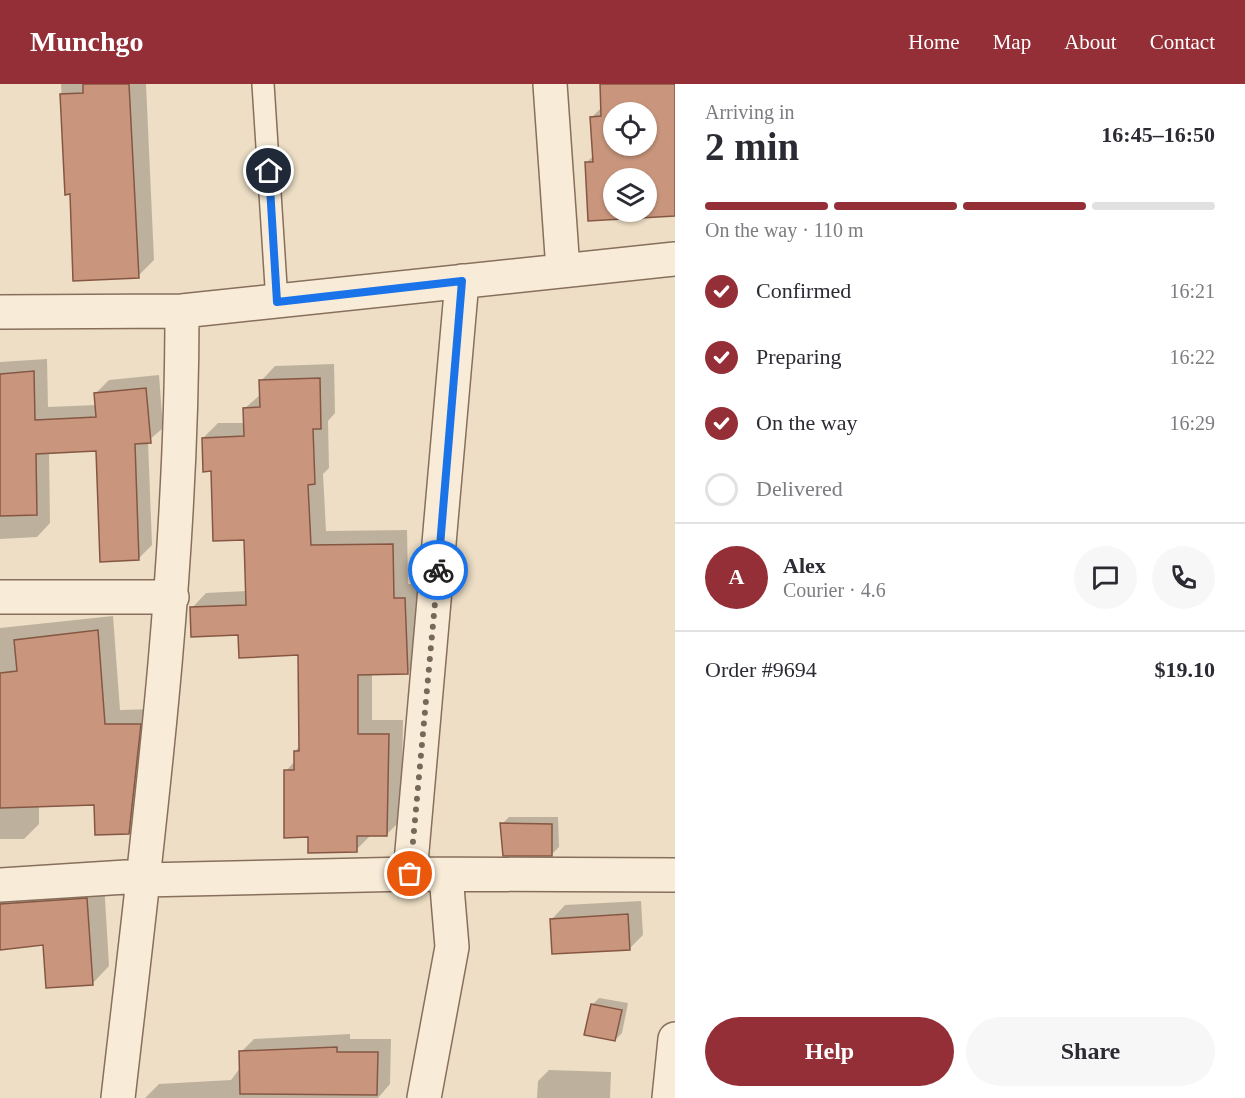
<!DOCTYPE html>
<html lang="en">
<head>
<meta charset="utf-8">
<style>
  :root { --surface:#fff; --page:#f7f7f7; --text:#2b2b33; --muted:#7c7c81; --line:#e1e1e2; --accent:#942e37 }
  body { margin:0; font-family:Georgia,serif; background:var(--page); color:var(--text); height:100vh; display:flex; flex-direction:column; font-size:22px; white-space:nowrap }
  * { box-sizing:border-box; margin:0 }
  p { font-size:20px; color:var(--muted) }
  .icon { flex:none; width:33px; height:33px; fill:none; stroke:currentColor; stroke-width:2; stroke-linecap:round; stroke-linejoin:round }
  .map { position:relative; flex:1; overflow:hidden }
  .sheet { display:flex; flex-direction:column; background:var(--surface); width:570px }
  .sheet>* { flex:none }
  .buttons { position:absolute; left:603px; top:18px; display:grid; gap:12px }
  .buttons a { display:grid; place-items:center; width:54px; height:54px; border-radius:50%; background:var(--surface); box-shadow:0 2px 4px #0004; font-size:30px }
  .pin { position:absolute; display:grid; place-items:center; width:51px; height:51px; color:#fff; margin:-26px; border:3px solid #fff; border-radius:50%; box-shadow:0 2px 6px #0007 }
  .courier { position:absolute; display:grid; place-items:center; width:60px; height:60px; margin:-30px; border:4px solid #1a73e8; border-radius:50%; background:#fff; color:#222; box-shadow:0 2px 8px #0007 }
  .headline em { font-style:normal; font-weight:600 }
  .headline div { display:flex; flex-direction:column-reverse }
  .headline { display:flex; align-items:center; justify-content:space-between; height:102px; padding:0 30px }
  h1 { font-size:39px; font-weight:600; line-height:45px }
  .bar { display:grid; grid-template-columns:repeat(4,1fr); gap:9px 6px; align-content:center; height:72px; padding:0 30px }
  .bar i { height:8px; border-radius:4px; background:var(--line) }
  .bar .current { background:var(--accent) }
  .bar p { grid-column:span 4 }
  .line { display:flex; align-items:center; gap:15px; padding:0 30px; border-top:2px solid var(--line) }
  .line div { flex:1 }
  .round { display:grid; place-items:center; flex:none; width:63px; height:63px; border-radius:32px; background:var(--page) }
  ol { padding:0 30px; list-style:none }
  li { display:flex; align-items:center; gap:18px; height:66px }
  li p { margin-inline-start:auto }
  li .icon { padding:6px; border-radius:50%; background:var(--accent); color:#fff; stroke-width:4 }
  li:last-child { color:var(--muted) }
  li i { width:33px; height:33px; border:3px solid var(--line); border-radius:50% }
  .button { display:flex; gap:12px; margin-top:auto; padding:12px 30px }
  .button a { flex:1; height:69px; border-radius:36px; background:var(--accent); color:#fff; font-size:24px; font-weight:600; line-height:69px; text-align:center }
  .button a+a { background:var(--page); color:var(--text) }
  header { display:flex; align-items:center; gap:36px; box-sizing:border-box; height:84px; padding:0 30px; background:var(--accent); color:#fff }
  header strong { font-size:28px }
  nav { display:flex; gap:33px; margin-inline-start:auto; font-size:21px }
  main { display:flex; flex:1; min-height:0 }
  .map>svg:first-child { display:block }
  .shadow { fill:#0003; fill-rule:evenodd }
  .building { fill:#c9967d; stroke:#855743; stroke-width:1.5; fill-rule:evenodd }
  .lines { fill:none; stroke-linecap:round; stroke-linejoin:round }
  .service-casing { stroke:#876f5c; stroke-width:24 }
  .minor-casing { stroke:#876f5c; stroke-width:36 }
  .service { stroke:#f8ecd8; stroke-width:21 }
  .minor { stroke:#f8ecd8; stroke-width:33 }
  .done { stroke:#776859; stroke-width:6; stroke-dasharray:0 10.8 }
  .route { stroke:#1a73e8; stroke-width:8 }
</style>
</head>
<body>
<header>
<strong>Munchgo</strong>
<nav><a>Home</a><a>Map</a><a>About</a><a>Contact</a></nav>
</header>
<main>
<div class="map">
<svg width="675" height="1014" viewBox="0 0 675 1014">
  <rect width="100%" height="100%" fill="#eddec5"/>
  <path class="shadow" d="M61,0H146L154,176L138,192L71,109H66Z
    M601,0H675V131L589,136L586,79L594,71L592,33L602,23ZM614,28H646V62H614ZM614,94H646V128H614Z
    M47,275L48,323L97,321L96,309L109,296L159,291L163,344L148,357L152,461L138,475L97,366L49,368L50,439L37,453L0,455V278Z
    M334,280L335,329L328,337L329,384L323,390L326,447L407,446L408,500H419L422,574L407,589H372V636H403L401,736L386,751H371L356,766L310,752L286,687L295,677V667L300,662V569L240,549L192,524L206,509L247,507L245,455L213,386L203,354L218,339H245L244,325L261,310V297L275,282Z
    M113,532L120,626L155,625L144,733L129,748L96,719L39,721V740L24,755H0V544Z
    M509,733H558L559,763L552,770L502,740Z
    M104,798L109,882L92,900L44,860L0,865V802Z
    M641,817L643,851L629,865L552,835L565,821Z
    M599,914L628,919L622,949L615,956L592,921Z
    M350,950V955H391L390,1000L378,1014H145L159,1000L231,996L241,983V968L254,955Z
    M549,986L611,988L610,1014H537L538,997Z"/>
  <path class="building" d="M83,0H129L139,194L73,197L70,110L65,111L60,10L83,9Z
    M600,0H675V132L588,137L585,78H593L590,33L601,32ZM614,28H646V62H614ZM614,94H646V128H614Z
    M34,287L35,336L96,333L94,309L146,304L151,359L135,360L139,476L100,478L96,367L36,370L37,431L0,432V290Z
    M320,294L321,345H313L315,400L308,401L311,461L393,460L394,514H405L408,590L358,591V650H389L387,752H357V768L308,769V753L284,754V686H294V667H299L298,571L239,574L238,551L191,553L190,523L246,521L244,456L213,457L211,387L203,388L202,354L244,352L243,324L260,323L259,296Z
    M98,546L105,640H141L129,750L95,751L94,721L0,724V589L17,587L14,556Z
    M500,739L552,740V772H503Z
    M87,814L93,901L46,904L43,861L0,866V820Z
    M628,830L630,866L552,870L550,835Z
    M591,920L622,926L615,957L584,951Z
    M337,963V968H378L377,1011L240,1010L239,967Z"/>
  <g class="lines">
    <g class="service-casing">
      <path id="service" d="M263,0L277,218"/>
    </g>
    <g class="minor-casing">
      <path id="minor" d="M550,0L563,186
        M0,228L182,227L675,175
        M0,513H172
        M410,790L462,197
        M0,801L126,793L143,796L410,790L675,791
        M118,1014C148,751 182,492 182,227
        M424,1014L452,863L446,791
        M669,1014L675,955"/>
    </g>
    <use href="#service" class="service"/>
    <use href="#minor" class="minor"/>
  </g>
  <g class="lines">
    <path class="done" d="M410,790L438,486"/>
    <path class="route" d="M269,87L277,218L462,197L438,486"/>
  </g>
</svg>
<div class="buttons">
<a><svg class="icon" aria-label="locate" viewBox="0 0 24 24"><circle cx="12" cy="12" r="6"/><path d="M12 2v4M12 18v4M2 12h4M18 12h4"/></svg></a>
<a><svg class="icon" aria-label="layers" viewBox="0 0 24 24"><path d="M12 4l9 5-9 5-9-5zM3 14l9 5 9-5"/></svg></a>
</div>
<div class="pin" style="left:410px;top:790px;background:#ea580c"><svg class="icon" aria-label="bag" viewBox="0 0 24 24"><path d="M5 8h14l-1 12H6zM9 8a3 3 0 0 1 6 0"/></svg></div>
<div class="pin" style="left:269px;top:87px;background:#1f2937"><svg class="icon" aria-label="home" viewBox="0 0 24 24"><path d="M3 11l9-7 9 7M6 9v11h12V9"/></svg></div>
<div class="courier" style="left:438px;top:486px"><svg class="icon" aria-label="bike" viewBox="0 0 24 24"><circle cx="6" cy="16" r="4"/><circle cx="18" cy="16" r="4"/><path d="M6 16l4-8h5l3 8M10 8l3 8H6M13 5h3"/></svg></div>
</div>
<section class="sheet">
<div class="headline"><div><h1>2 min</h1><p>Arriving in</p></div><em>16:45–16:50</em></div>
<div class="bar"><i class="current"></i><i class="current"></i><i class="current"></i><i></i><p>On the way · 110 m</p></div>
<ol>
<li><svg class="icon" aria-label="check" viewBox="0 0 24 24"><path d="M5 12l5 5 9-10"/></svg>Confirmed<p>16:21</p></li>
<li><svg class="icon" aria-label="check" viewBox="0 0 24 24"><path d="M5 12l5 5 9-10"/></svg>Preparing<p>16:22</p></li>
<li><svg class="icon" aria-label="check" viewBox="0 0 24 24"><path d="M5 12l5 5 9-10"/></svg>On the way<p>16:29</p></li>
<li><i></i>Delivered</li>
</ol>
<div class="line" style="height:108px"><b class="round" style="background:var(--accent);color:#fff">A</b><div><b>Alex</b><p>Courier · 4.6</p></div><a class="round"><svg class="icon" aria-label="chat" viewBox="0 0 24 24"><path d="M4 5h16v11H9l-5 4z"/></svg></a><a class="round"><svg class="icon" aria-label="phone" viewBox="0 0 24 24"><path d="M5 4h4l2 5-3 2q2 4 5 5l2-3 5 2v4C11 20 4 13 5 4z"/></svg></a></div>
<div class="line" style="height:78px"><div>Order #9694</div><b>$19.10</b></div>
<div class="button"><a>Help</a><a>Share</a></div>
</section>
</main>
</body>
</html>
